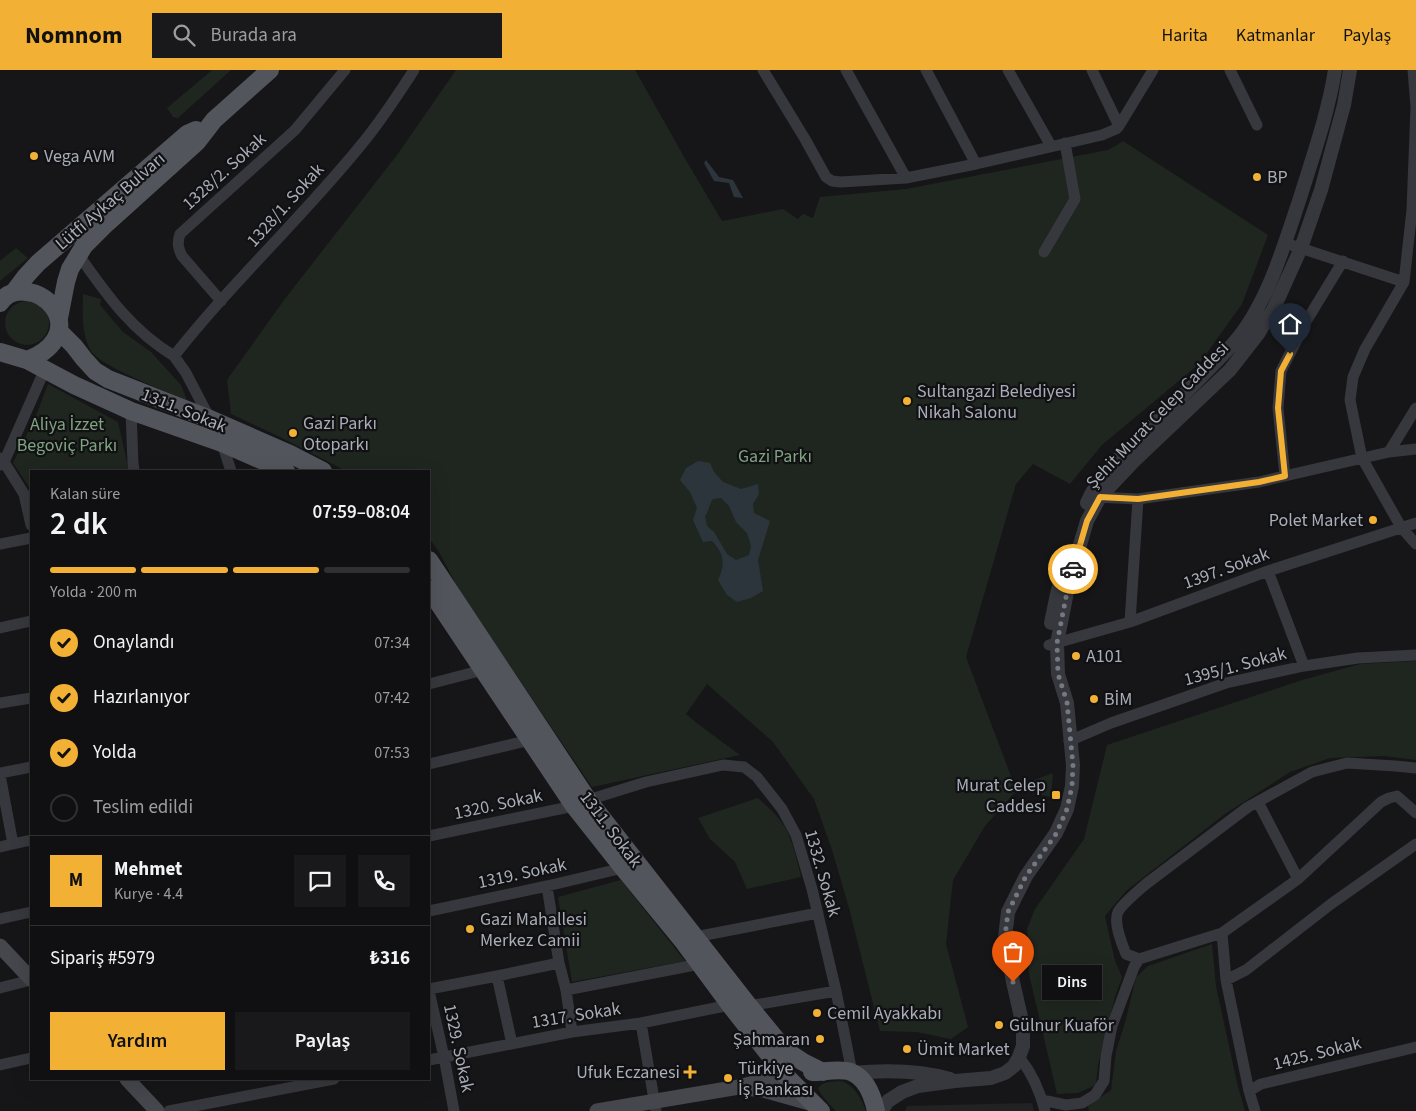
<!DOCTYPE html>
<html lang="tr">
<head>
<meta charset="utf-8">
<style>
  :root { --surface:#101012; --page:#19191b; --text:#f1f3f6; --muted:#9c9d9f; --line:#303032; --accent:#f2b134 }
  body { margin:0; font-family:"Source Sans 3",sans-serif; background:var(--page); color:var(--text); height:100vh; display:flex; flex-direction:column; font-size:19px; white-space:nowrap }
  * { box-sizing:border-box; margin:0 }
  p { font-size:16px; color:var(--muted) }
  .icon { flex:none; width:28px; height:28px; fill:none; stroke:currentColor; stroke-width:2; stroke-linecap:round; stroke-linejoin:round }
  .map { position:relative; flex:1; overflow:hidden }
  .details { position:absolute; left:30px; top:400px; width:400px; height:610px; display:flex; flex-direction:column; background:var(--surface); border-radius:0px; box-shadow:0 5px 20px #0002,0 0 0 1px var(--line) }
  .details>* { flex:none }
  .pin { position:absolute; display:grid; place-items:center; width:42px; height:42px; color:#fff; margin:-51px -21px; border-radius:50% 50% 50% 0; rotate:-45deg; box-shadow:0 0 5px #0007 }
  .pin .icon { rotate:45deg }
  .courier { position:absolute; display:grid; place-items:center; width:50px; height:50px; margin:-25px; border:4px solid #f2b134; border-radius:50%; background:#fff; color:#222; box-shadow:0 1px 6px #0007 }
  .bubble { position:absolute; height:35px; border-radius:0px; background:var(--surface); box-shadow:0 5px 20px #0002,0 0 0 1px var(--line); font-size:16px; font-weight:600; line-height:35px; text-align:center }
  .overview em { font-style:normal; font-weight:600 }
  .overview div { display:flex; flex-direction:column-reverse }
  .overview { display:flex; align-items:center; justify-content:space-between; height:85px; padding:0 20px }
  h1 { font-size:32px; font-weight:600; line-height:38px }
  .bar { display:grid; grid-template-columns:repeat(4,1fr); gap:8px 5px; align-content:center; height:60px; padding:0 20px }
  .bar i { height:6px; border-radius:4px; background:var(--line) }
  .bar .on { background:var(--accent) }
  .bar p { grid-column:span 4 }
  .line { display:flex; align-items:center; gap:12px; padding:0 20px; border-top:1px solid var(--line) }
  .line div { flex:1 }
  .round { display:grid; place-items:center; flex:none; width:52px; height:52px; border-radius:0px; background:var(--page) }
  ol { padding:0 20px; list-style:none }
  li { display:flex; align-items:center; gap:15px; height:55px }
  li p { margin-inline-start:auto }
  li .icon { padding:5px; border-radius:50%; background:var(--accent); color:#111; stroke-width:4 }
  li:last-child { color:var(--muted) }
  li i { width:28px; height:28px; border:2px solid var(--line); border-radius:50% }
  .action { display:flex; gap:10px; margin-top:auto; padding:10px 20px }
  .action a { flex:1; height:58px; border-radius:0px; background:var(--accent); color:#111; font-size:20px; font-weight:600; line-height:58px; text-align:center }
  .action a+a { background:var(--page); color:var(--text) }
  header { display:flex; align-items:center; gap:30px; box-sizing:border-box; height:70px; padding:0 25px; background:var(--accent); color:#111 }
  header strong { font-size:24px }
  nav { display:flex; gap:28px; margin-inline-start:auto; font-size:18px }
  .search { width:350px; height:45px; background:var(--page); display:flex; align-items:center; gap:12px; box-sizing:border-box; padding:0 18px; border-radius:0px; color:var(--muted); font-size:19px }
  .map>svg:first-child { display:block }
  .built { fill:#222225 }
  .green { fill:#1e261f }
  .water { fill:#2c353c; fill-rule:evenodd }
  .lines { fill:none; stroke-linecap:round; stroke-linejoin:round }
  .minor { stroke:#37383d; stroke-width:11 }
  .tertiary { stroke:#37383d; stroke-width:14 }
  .secondary { stroke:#45474d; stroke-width:15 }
  .primary { stroke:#53555c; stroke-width:18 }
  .done { stroke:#757880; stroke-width:5; stroke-dasharray:0 9 }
  .route { stroke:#f2b134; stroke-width:6 }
  .poi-dot { fill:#f2b134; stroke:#111113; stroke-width:2 }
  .labels { text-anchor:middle; stroke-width:4.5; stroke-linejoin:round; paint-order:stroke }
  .poi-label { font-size:18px; fill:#a8adb8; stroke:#111113; text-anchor:start }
  .street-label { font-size:18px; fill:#a8adb8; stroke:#111113 }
  .park-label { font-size:18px; fill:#7fa381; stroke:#111113 }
</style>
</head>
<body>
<header>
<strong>Nomnom</strong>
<div class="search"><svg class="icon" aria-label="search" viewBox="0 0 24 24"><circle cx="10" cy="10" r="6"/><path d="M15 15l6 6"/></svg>Burada ara</div>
<nav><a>Harita</a><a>Katmanlar</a><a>Paylaş</a></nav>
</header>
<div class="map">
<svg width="1416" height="1041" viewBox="0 0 1416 1041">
  <rect width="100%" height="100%" fill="#161618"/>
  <path class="built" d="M1032,1033L1034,1041H905L907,1036Z"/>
  <path class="green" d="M212,0H231L178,48L173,47L167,38Z
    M456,0H635L687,92L722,151L783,139L798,149L803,144L813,148L820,127L906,119L1108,80L1117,75L1123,71L1268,165L1242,234L1199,294L1102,375L1070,414L1033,394L1016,414L966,587L1015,717L1053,703L1051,727L1017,720L985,756L953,810L946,874L968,957L951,969L917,962L880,961L849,838L832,780L814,729L773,672L707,614L686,644L698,654L740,685L592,717L461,524L439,482L429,468V401H346L280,367L231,344L227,310L284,230L397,85Z
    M16,178L28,188L0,211V191Z
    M83,224L101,229L100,235L123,262L151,282L181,315L187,330C167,322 100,296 91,281C81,265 83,243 83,224Z
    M5 253a22 22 0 1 1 44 0a22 22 0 1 1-44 0Z
    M48,314L118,352L129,401H31V420L13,393L37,343Z
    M1416,591V690L1384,686L1330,688L1290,702L1225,744L1126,821L1105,846L1115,891L1122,907L1115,927L1098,995L1096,1015L1078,1023L1057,1024L1029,904L1027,859L1035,839L1084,769L1107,675L1299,611L1360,594Z
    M758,728C768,737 778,746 785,757C793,772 797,790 801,807L747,819L735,792L710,769L698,748Z
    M621,810L685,891L572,912L558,827Z
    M1212,874L1216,916L1237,1013L1245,1041H1089L1088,1036L1111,1020L1116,981L1125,953L1136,907L1148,896Z
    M840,1011C853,1013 862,1029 866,1041H836C829,1034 822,1027 818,1018C823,1011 833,1012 840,1011Z"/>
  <path class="water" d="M706,90L719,107L733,110L743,128L734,127L729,113L714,111L704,93Z
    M698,391L710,393L714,402L723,412L741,419L758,414L759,424L753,434L754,443L770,451L758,490L763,521L751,528L737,532L727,525L718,510C726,493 724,484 712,471L703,472L693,450L697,438L690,422L680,410L686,398ZM721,428L729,436L736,452L747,463L751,476L749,485L736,490L727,484L714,462L707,456L705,446C709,441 709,434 713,429Z"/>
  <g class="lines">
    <path class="minor" d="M763,0L805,69L826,107L832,111L841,112L906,108L976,94L1102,65L1116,59L1119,56L1153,0
      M846,0L906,108
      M926,0L976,94
      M1008,0L1051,76
      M1092,0L1119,56
      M1230,0L1257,55
      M1413,0L1416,37L1412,140L1404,212L1365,279L1353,307L1350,330L1362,388L1401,457L1416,474
      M1285,173L1404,212
      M1044,182L1075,129L1065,73
      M78,184C107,225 131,260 174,286C232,212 302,148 361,75C381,51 397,26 414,0
      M221,231L182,186C178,178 177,173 180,164L295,60L345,0
      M174,286L186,303L210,349
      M131,341L133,393L134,401
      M222,373L231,401
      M1389,382L1416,379
      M0,388L4,392L24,424L31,455
      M0,395L4,392L45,299
      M1285,406L1278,338L1281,301L1307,250L1343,191
      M1095,427L1138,429L1259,412L1389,382L1416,338
      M0,474L31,468
      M1268,501L1304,596
      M1130,552L1138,429
      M0,558L31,551
      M1049,575L1130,552L1268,501L1416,453
      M429,614L483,600
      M0,633L31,628
      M1069,671L1111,653L1226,613L1304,596L1358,588L1416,585
      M429,694L530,670
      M0,703L31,697
      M0,705L13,774
      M588,730L646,712L723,695L744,697L757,707L782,739L796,765L812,819L836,921L852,1003
      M1258,732L1298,809
      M429,766L574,736
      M0,777L31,770
      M547,816L559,893L566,920L572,962
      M429,841L547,816L623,798
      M0,849L31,842
      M1222,863L1226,910L1249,1021
      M695,867L818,843
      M1139,889L1126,884C1122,874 1113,853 1118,842C1122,834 1139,820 1146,814L1248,737L1312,702L1347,693L1395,696L1416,698
      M497,906L512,974
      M1226,910L1246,900L1331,834L1416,774
      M0,918L31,910
      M429,919L497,906L559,893
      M566,920L700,894
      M429,921L444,987L454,1041
      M749,936L836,921
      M641,953L656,1041
      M1019,987C1032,1003 1040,1021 1045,1041
      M429,990L572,962L641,953L730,935
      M0,995L31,988
      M1042,1030L1066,1035L1082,1033L1095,1025L1104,1011L1106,986L1112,956L1134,897L1139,889L1222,863L1298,809L1381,732L1389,728L1397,726L1416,743
      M169,1041L334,1009
      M1255,1041L1249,1021L1261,1014L1416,977"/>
    <path class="tertiary" d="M1087,433C1099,404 1125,383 1147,361C1176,332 1205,304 1232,275C1267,237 1284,175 1300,128C1313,86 1328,44 1335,0
      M1051,553L1057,524L1062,505
      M852,1003C884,1000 919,1000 950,1009
      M881,1041L888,1031L902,1022L918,1016L955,1011L991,1008L1005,1003L1014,996L1019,987L1023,976V956L1013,912L1005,867L1008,842L1026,806L1056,763L1067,739L1072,716L1073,695L1067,633L1058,604L1057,573L1069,512L1087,451L1100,427L1134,391L1230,300L1258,264L1273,240L1301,178L1321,120L1344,35L1350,0"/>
    <path class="secondary" d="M0,876L31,909
      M127,1009L157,1041
      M745,1018L763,1020L813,1034
      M597,1041L739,1017L772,1008L786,1006"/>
    <path class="primary" d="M14,222L26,206L38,193L187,64L196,60
      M0,233C6,224 15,220 27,222C38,223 46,228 53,237C70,261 50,282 27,290
      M59,248L66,212L70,199L84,176L106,154L197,72L214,50L270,0
      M59,261L74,276L84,289L95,301L108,309L210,349L290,384L323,401
      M0,282L27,290L74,315L131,341L222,373L286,401
      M429,490L588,730L749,936L785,980L803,992L823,1002
      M429,519L574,736L623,798L682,870L730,935L786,1006L821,1041
      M812,1002C823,1002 840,998 851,1002C866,1008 873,1027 876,1041"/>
  </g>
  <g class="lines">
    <path class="done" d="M1013,912L1005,867L1008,842L1026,806L1056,764L1067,739L1072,716L1073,695L1067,632L1058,604L1057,573L1069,512L1073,499"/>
    <path class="route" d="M1073,499L1087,451L1100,427L1138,429L1259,412L1285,406L1278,338L1281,301L1290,284"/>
  </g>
  <g class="poi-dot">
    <circle cx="34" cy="86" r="5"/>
    <circle cx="1257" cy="107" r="5"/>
    <circle cx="907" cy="331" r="5"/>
    <circle cx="293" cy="363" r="5"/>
    <circle cx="1373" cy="450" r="5"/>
    <circle cx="1076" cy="586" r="5"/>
    <circle cx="1094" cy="629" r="5"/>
    <rect x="1051" y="720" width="10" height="10" rx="2.5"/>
    <circle cx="470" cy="859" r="5"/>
    <circle cx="817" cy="943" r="5"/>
    <circle cx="999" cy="955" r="5"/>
    <circle cx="820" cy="969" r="5"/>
    <circle cx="907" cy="979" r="5"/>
    <path d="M687.5 994.5h5v5h5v5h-5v5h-5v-5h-5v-5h5z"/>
    <circle cx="728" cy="1008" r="5"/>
  </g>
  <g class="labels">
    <g class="poi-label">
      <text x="44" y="92">Vega AVM</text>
      <text x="1267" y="113">BP</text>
      <text x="917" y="327">Sultangazi Belediyesi<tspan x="917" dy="21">Nikah Salonu</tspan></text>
      <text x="303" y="359">Gazi Parkı<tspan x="303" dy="21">Otoparkı</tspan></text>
      <text x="1363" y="456" text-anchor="end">Polet Market</text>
      <text x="1086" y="592">A101</text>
      <text x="1104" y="635">BİM</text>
      <text x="1046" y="721" text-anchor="end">Murat Celep<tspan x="1046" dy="21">Caddesi</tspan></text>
      <text x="480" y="855">Gazi Mahallesi<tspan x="480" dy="21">Merkez Camii</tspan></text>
      <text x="827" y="949">Cemil Ayakkabı</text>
      <text x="1009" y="961">Gülnur Kuaför</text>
      <text x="810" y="975" text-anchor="end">Şahmaran</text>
      <text x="917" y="985">Ümit Market</text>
      <text x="738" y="1004">Türkiye<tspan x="738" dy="21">İş Bankası</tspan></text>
      <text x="680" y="1008" text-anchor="end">Ufuk Eczanesi</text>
    </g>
    <g class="street-label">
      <text transform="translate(224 101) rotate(-42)" y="6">1328/2. Sokak</text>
      <text transform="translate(110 131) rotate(-41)" y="6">Lütfi Aykaç Bulvarı</text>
      <text transform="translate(285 135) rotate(-48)" y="6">1328/1. Sokak</text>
      <text transform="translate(184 340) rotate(22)" y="6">1311. Sokak</text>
      <text transform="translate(1157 345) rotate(-46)" y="6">Şehit Murat Celep Caddesi</text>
      <text transform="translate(1226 498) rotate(-20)" y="6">1397. Sokak</text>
      <text transform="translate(1235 596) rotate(-15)" y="6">1395/1. Sokak</text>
      <text transform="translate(498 734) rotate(-12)" y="6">1320. Sokak</text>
      <text transform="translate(611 759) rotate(53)" y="6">1311. Sokak</text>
      <text transform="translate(522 803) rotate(-12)" y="6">1319. Sokak</text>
      <text transform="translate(823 803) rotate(74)" y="6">1332. Sokak</text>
      <text transform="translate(576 945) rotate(-9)" y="6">1317. Sokak</text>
      <text transform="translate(459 978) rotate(78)" y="6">1329. Sokak</text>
      <text transform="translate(1317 983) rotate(-14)" y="6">1425. Sokak</text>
    </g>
    <g class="park-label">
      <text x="67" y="360">Aliya İzzet<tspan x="67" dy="21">Begoviç Parkı</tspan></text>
      <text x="775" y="392">Gazi Parkı</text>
    </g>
  </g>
</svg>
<div class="pin" style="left:1013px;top:912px;background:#ea580c"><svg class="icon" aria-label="bag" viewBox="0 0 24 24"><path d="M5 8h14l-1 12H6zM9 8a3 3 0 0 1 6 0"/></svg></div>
<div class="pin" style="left:1290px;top:284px;background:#1f2937"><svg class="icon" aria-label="home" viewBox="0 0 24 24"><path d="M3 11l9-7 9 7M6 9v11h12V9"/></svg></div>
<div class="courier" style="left:1073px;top:499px"><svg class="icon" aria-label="car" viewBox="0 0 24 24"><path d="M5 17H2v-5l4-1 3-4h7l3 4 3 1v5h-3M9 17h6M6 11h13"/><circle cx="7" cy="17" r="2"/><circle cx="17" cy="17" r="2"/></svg></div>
<div class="bubble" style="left:1042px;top:895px;width:60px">Dins</div>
<section class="details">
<div class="overview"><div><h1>2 dk</h1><p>Kalan süre</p></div><em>07:59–08:04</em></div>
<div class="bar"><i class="on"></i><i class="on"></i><i class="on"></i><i></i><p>Yolda · 200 m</p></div>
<ol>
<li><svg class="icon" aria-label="check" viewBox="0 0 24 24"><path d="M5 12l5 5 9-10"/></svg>Onaylandı<p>07:34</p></li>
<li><svg class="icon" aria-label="check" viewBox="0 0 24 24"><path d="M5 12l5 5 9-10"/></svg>Hazırlanıyor<p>07:42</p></li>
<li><svg class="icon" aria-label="check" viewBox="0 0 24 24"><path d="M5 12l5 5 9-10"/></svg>Yolda<p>07:53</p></li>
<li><i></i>Teslim edildi</li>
</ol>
<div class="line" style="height:90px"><b class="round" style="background:var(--accent);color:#111">M</b><div><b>Mehmet</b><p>Kurye · 4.4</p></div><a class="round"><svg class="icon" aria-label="chat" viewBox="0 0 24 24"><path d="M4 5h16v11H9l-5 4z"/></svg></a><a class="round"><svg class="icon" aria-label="phone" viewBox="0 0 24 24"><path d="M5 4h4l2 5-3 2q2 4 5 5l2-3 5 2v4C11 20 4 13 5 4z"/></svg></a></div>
<div class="line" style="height:65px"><div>Sipariş #5979</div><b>₺316</b></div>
<div class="action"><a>Yardım</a><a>Paylaş</a></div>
</section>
</div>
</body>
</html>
